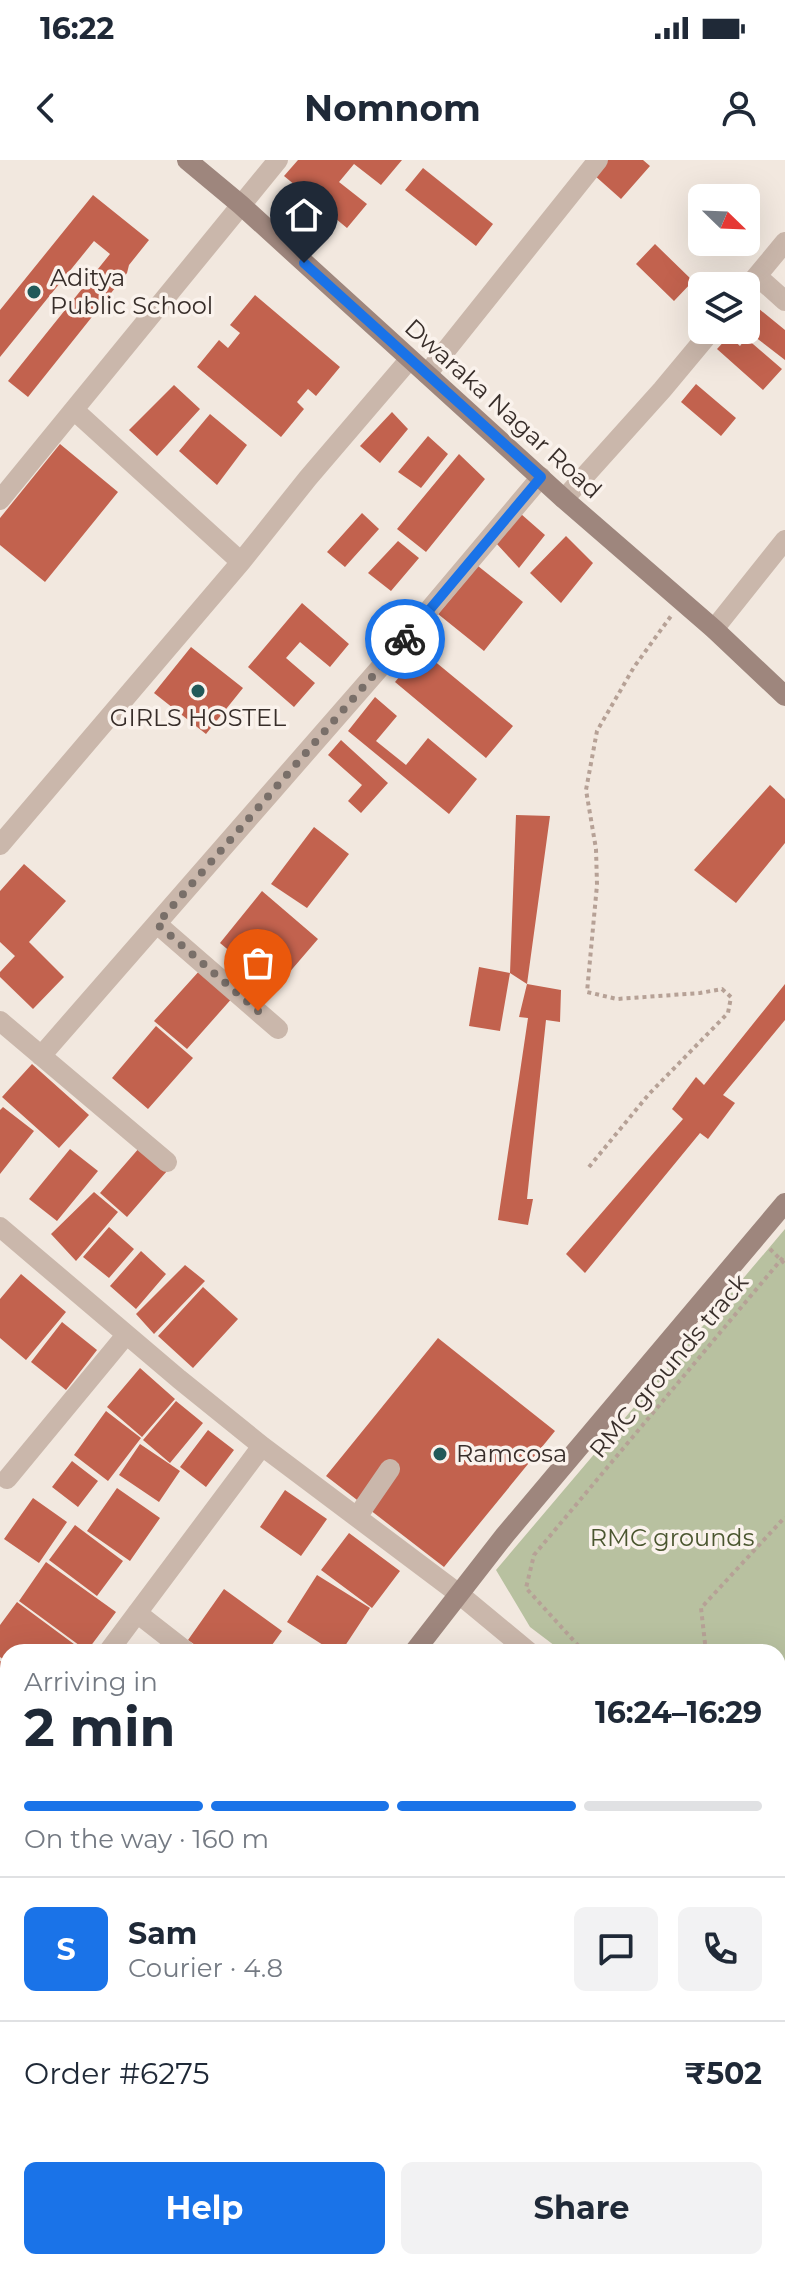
<!DOCTYPE html>
<html lang="en">
<head>
<meta charset="utf-8">
<style>
  :root { --surface:#fff; --page:#f2f2f3; --text:#1f2937; --muted:#747a83; --line:#e0e1e3; --accent:#1a73e8 }
  body { margin:0; font-family:Montserrat,sans-serif; background:var(--page); color:var(--text); height:100vh; display:flex; flex-direction:column; font-size:30px; white-space:nowrap }
  * { box-sizing:border-box; margin:0 }
  p { font-size:26px; color:var(--muted) }
  .icon { flex:none; width:44px; height:44px; fill:none; stroke:currentColor; stroke-width:2; stroke-linecap:round; stroke-linejoin:round }
  .map { position:relative; flex:1; overflow:hidden }
  .drawer { position:absolute; left:0px; top:1484px; width:786px; height:626px; display:flex; flex-direction:column; background:var(--surface); border-radius:24px 24px 0 0; box-shadow:0 8px 32px #0002 }
  .drawer>* { flex:none }
  .needle { width:52px; rotate:113deg }
  .buttons { position:absolute; left:688px; top:24px; display:grid; gap:16px }
  .buttons a { display:grid; place-items:center; width:72px; height:72px; border-radius:12px; background:var(--surface); box-shadow:0 8px 32px #0002; font-size:40px }
  .pin { position:absolute; display:grid; place-items:center; width:68px; height:68px; color:#fff; margin:-82px -34px; border-radius:50% 50% 50% 0; rotate:-45deg; box-shadow:0 0 8px #0007 }
  .pin .icon { rotate:45deg }
  .courier { position:absolute; display:grid; place-items:center; width:80px; height:80px; margin:-40px; border:6px solid #1a73e8; border-radius:50%; background:#fff; color:#222; box-shadow:0 2px 10px #0007 }
  .overview em { font-style:normal; font-weight:700 }
  .overview div { display:flex; flex-direction:column-reverse }
  .overview { display:flex; align-items:center; justify-content:space-between; height:136px; padding:0 24px }
  h1 { font-size:52px; font-weight:700; line-height:60px }
  .bar { display:grid; grid-template-columns:repeat(4,1fr); gap:12px 8px; align-content:center; height:96px; padding:0 24px }
  .bar i { height:10px; border-radius:6px; background:var(--line) }
  .bar .on { background:var(--accent) }
  .bar p { grid-column:span 4 }
  .line { display:flex; align-items:center; gap:20px; padding:0 24px; border-top:2px solid var(--line) }
  .line div { flex:1 }
  .round { display:grid; place-items:center; flex:none; width:84px; height:84px; border-radius:12px; background:var(--page) }
  .action { display:flex; gap:16px; margin-top:auto; padding:16px 24px }
  .action a { flex:1; height:92px; border-radius:12px; background:var(--accent); color:#fff; font-size:32px; font-weight:700; line-height:92px; text-align:center }
  .action a+a { background:var(--page); color:var(--text) }
  .status { display:flex; justify-content:space-between; align-items:center; height:56px; padding:0 40px; background:var(--surface); direction:ltr }
  .status svg { height:22px; fill:currentColor }
  header { display:flex; justify-content:space-between; align-items:center; height:104px; padding:0 24px; background:var(--surface); font-size:36px; font-weight:700 }
  .map>svg:first-child { display:block }
  .green { fill:#b8c1a0 }
  .building { fill:#c2624e }
  .lines { fill:none; stroke-linecap:round; stroke-linejoin:round }
  .path { stroke:#b6a196; stroke-width:4; stroke-dasharray:4 4; stroke-linecap:butt }
  .street { stroke:#cab7ab; stroke-width:20 }
  .secondary { stroke:#9e867d; stroke-width:20 }
  .done { stroke:#796f69; stroke-width:8; stroke-dasharray:0 14.4 }
  .route { stroke:#1a73e8; stroke-width:10 }
  .poi-dot { fill:#215959; stroke:#faf2ec; stroke-width:3 }
  .labels { text-anchor:middle; stroke-width:7; stroke-linejoin:round; paint-order:stroke }
  .poi-label { font-size:24px; fill:#382e2a; stroke:#faf2ec; text-anchor:start }
  .street-label { font-size:24px; fill:#382e2a; stroke:#faf2ec }
  .park-label { font-size:24px; fill:#4a562f; stroke:#faf2ec }
</style>
</head>
<body>
<div class="status"><b>16:22</b><svg viewBox="0 0 49 12"><path d="M0 12V9h3v3zM5 12V6h3v6zM10 12V3h3v9zM15 12V0h3v12zM26 1h20v11H26zM47 4h2v5h-2z"/></svg></div>
<header><svg class="icon" aria-label="back" viewBox="0 0 24 24"><path d="M15 5l-7 7 7 7"/></svg>Nomnom<svg class="icon" aria-label="person" viewBox="0 0 24 24"><circle cx="12" cy="8" r="4"/><path d="M4 21q1-7 8-7t8 7"/></svg></header>
<div class="map">
<svg width="785" height="2109" viewBox="0 0 785 2109">
  <rect width="100%" height="100%" fill="#f2e8df"/>
  <path class="green" d="M785,1069V1662L778,1657V1492H563L530,1467L496,1410Z"/>
  <path class="building" d="M298,0H402L381,25L354,4L339,22L367,44L347,68L284,16Z
    M607,0H643L650,6L621,39L594,15Z
    M423,8L493,64L476,86L405,30Z
    M93,35L149,80L129,105L127,113L28,237L8,221L110,94L94,81L0,197V150Z
    M655,84L693,121L674,141L636,104Z
    M255,135L340,207L316,236L308,229L297,242L304,249L281,277L197,207L219,180L228,188L240,173L230,165Z
    M753,144L785,170V200L746,170V154Z
    M729,176L740,186L746,178L782,209L763,230L717,189Z
    M696,224L736,258L721,276L681,242Z
    M174,225L200,249L157,296L129,270Z
    M392,252L408,269L380,303L360,286Z
    M210,254L247,285L217,325L179,291Z
    M428,276L448,294L421,328L398,312Z
    M60,284L118,332L45,422L0,385V358Z
    M459,294L485,319L426,392L397,369Z
    M362,353L379,369L345,407L327,392Z
    M521,354L545,375L519,408L496,383Z
    M566,376L593,403L561,443L530,413Z
    M398,381L419,398L391,431L368,413Z
    M478,406L523,442L484,491L438,454Z
    M302,443L349,484L330,507L300,482L286,498L315,523L294,547L248,507Z
    M191,487L243,528L206,574L154,533Z
    M421,490L513,566L486,598L395,522Z
    M375,537L397,556L376,581L406,605L428,578L477,619L449,654L348,571Z
    M341,580L388,623L361,653L348,641L362,625L328,595Z
    M770,625L785,639V683L736,743L694,710Z
    M516,655L550,656L527,824L510,813Z
    M314,667L349,694L307,748L271,724Z
    M24,704L66,741L29,782L64,817L33,849L0,817V812L15,796L0,782V731Z
    M262,731L318,779L275,829L220,783Z
    M479,807L510,813L500,871L469,866Z
    M201,809L234,836L187,889L154,861Z
    M527,824L561,830L560,862L546,860L527,1039H533L528,1065L498,1060L528,858L519,857Z
    M785,824V860L723,935L735,943L708,979L700,973L585,1113L566,1094L683,959L672,949L696,917L704,925Z
    M156,866L193,898L148,949L112,918Z
    M32,904L89,955L59,988L2,937Z
    M3,947L34,971L0,1014V950Z
    M140,987L167,1011L127,1057L100,1033Z
    M70,989L98,1011L57,1061L29,1039Z
    M94,1032L118,1052L76,1101L51,1074Z
    M109,1067L134,1089L109,1118L83,1097Z
    M141,1091L166,1114L136,1149L110,1126Z
    M185,1105L205,1121L154,1174L136,1154Z
    M21,1114L66,1152L26,1200L0,1178V1139Z
    M203,1127L238,1159L193,1208L158,1176Z
    M62,1162L97,1190L66,1230L31,1202Z
    M438,1178L555,1271L444,1407L326,1316Z
    M140,1208L175,1239L142,1277L107,1247Z
    M176,1241L203,1263L170,1303L143,1280Z
    M106,1251L141,1278L108,1321L74,1295Z
    M208,1270L234,1290L206,1327L180,1307Z
    M140,1284L180,1311L159,1342L119,1315Z
    M72,1301L98,1321L78,1347L52,1327Z
    M117,1328L160,1358L130,1401L87,1371Z
    M285,1330L327,1359L301,1396L260,1367Z
    M33,1338L67,1362L39,1403L4,1379Z
    M75,1365L123,1401L97,1436L49,1400Z
    M349,1373L400,1411L372,1448L321,1410Z
    M46,1402L116,1452L87,1491L19,1441Z
    M317,1415L370,1448L341,1492H334L287,1462Z
    M224,1429L282,1471L267,1492H205L188,1480Z
    M17,1442L78,1487L74,1492H8V1503L0,1497V1465Z
    M0,1501L8,1506V1529L0,1541Z
    M0,1563L8,1569V1594L0,1605Z
    M8,1659V1746L2,1754L0,1752V1670Z
    M0,1788L8,1794V2005L0,2016Z
    M8,2049V2080L0,2074V2060Z
    M43,2102H82L76,2109H54Z"/>
  <g class="lines">
    <path class="path" d="M589,1007L649,934L728,853L731,837L722,829L700,833L617,839L587,832L597,725L596,689L586,630L597,571L634,507L671,456
      M770,1089L785,1104
      M584,1492L526,1428L534,1395L785,1095
      M706,1492L701,1448L785,1357
      M778,1590L785,1596
      M778,1651L785,1656"/>
    <path class="street" d="M757,116L785,141
      M746,129L785,82
      M427,214L598,0
      M74,250L241,402
      M564,339L662,230L712,170
      M0,340L278,0
      M714,469L785,380
      M0,685L241,402L308,318L409,200
      M157,764L278,869
      M0,861L167,1002
      M41,896L385,502L541,317
      M0,1067L179,1219L262,1286L459,1434L529,1492
      M7,1319L126,1175
      M357,1357L390,1309
      M137,1453L187,1492
      M108,1492L262,1286
      M0,1636L8,1625
      M778,1702L785,1708
      M0,1776L8,1781
      M778,1826L785,1817
      M0,2099L15,2109
      M428,2102L437,2109
      M270,2109L275,2102
      M561,2109L567,2102"/>
    <path class="secondary" d="M187,0L241,45L564,339L714,469L785,536
      M414,1492L505,1375L785,1043
      M0,2040L8,2030"/>
  </g>
  <g class="lines">
    <path class="done" d="M258,851L157,764L405,479"/>
    <path class="route" d="M304,103L541,317L405,479"/>
  </g>
  <g class="poi-dot">
    <circle cx="34" cy="132" r="8"/>
    <circle cx="198" cy="531" r="8"/>
    <circle cx="440" cy="1294" r="8"/>
  </g>
  <g class="labels">
    <g class="poi-label">
      <text x="50" y="126">Aditya<tspan x="50" dy="28">Public School</tspan></text>
      <text x="198" y="566" text-anchor="middle">GIRLS HOSTEL</text>
      <text x="456" y="1302">Ramcosa</text>
    </g>
    <g class="street-label">
      <text transform="translate(503 249) rotate(42)" y="8">Dwaraka Nagar Road</text>
      <text transform="translate(669 1206) rotate(-50)" y="8">RMC grounds track</text>
    </g>
    <g class="park-label">
      <text x="672" y="1386">RMC grounds</text>
    </g>
  </g>
</svg>
<div class="buttons">
<a><svg class="needle" viewBox="-14 -14 28 28"><path d="M0-13l5 13h-10z" fill="#e53935"/><path d="M0 13l5-13h-10z" fill="#747a83"/></svg></a>
<a><svg class="icon" aria-label="layers" viewBox="0 0 24 24"><path d="M12 4l9 5-9 5-9-5zM3 14l9 5 9-5"/></svg></a>
</div>
<div class="pin" style="left:258px;top:851px;background:#ea580c"><svg class="icon" aria-label="bag" viewBox="0 0 24 24"><path d="M5 8h14l-1 12H6zM9 8a3 3 0 0 1 6 0"/></svg></div>
<div class="pin" style="left:304px;top:103px;background:#1f2937"><svg class="icon" aria-label="home" viewBox="0 0 24 24"><path d="M3 11l9-7 9 7M6 9v11h12V9"/></svg></div>
<div class="courier" style="left:405px;top:479px"><svg class="icon" aria-label="bike" viewBox="0 0 24 24"><circle cx="6" cy="16" r="4"/><circle cx="18" cy="16" r="4"/><path d="M6 16l4-8h5l3 8M10 8l3 8H6M13 5h3"/></svg></div>
<section class="drawer">
<div class="overview"><div><h1>2 min</h1><p>Arriving in</p></div><em>16:24–16:29</em></div>
<div class="bar"><i class="on"></i><i class="on"></i><i class="on"></i><i></i><p>On the way · 160 m</p></div>
<div class="line" style="height:144px"><b class="round" style="background:var(--accent);color:#fff">S</b><div><b>Sam</b><p>Courier · 4.8</p></div><a class="round"><svg class="icon" aria-label="chat" viewBox="0 0 24 24"><path d="M4 5h16v11H9l-5 4z"/></svg></a><a class="round"><svg class="icon" aria-label="phone" viewBox="0 0 24 24"><path d="M5 4h4l2 5-3 2q2 4 5 5l2-3 5 2v4C11 20 4 13 5 4z"/></svg></a></div>
<div class="line" style="height:104px"><div>Order #6275</div><b>₹502</b></div>
<div class="action"><a>Help</a><a>Share</a></div>
</section>
</div>
</body>
</html>
